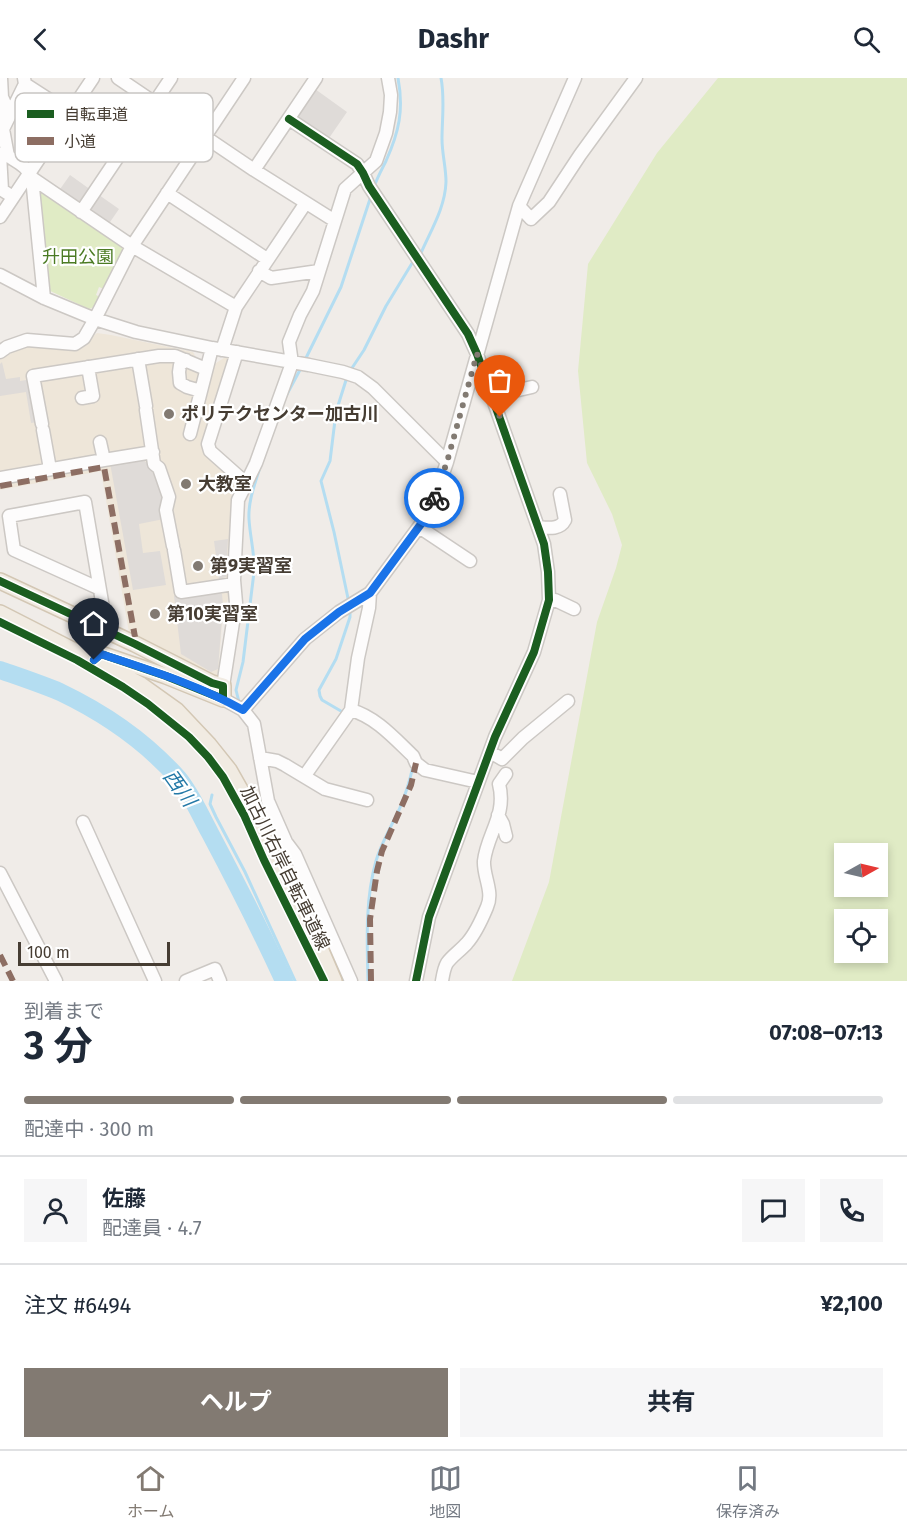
<!DOCTYPE html>
<html lang="ja">
<head>
<meta charset="utf-8">
<style>
  :root { --surface:#fff; --page:#f6f6f7; --text:#1f2937; --muted:#747a83; --line:#e0e1e3; --accent:#827a72 }
  body { margin:0; font-family:"Fira Sans","Noto Sans JP",sans-serif; background:var(--page); color:var(--text); height:100vh; display:flex; flex-direction:column; font-size:22px; white-space:nowrap }
  * { box-sizing:border-box; margin:0 }
  p { font-size:20px; color:var(--muted) }
  .icon { flex:none; width:33px; height:33px; fill:none; stroke:currentColor; stroke-width:2; stroke-linecap:round; stroke-linejoin:round }
  .map { position:relative; height:903px; overflow:hidden }
  .side { display:flex; flex-direction:column; background:var(--surface); flex:1 }
  .side>* { flex:none }
  .needle { width:39px; rotate:82deg }
  .controls { position:absolute; left:834px; top:765px; display:grid; gap:12px }
  .controls a { display:grid; place-items:center; width:54px; height:54px; border-radius:0px; background:var(--surface); box-shadow:0 3px 9px #0003; font-size:30px }
  .scale { position:absolute; left:18px; bottom:15px; width:152px; box-sizing:border-box; padding-left:6px; border:3px solid #463d33; border-top:0; font-size:16px; line-height:21px; white-space:nowrap; color:#463d33; -webkit-text-stroke:4px #fff; paint-order:stroke }
  .pin { position:absolute; display:grid; place-items:center; width:51px; height:51px; color:#fff; margin:-62px -26px; border-radius:50% 50% 50% 0; rotate:-45deg; box-shadow:0 0 6px #0007 }
  .pin .icon { rotate:45deg }
  .courier { position:absolute; display:grid; place-items:center; width:60px; height:60px; margin:-30px; border:4px solid #1a73e8; border-radius:50%; background:#fff; color:#222; box-shadow:0 2px 8px #0007 }
  .headline em { font-style:normal; font-weight:700 }
  .headline div { display:flex; flex-direction:column-reverse }
  .headline { display:flex; align-items:center; justify-content:space-between; height:102px; padding:0 24px }
  h1 { font-size:39px; font-weight:700; line-height:45px }
  .bar { display:grid; grid-template-columns:repeat(4,1fr); gap:9px 6px; align-content:center; height:72px; padding:0 24px }
  .bar i { height:8px; border-radius:4px; background:var(--line) }
  .bar .active { background:var(--accent) }
  .bar p { grid-column:span 4 }
  .line { display:flex; align-items:center; gap:15px; padding:0 24px; border-top:2px solid var(--line) }
  .line div { flex:1 }
  .round { display:grid; place-items:center; flex:none; width:63px; height:63px; border-radius:0px; background:var(--page) }
  .cta { display:flex; gap:12px; margin-top:auto; padding:12px 24px }
  .cta a { flex:1; height:69px; border-radius:0px; background:var(--accent); color:#fff; font-size:24px; font-weight:700; line-height:69px; text-align:center }
  .cta a+a { background:var(--page); color:var(--text) }
  header { display:flex; justify-content:space-between; align-items:center; height:78px; padding:0 24px; background:var(--surface); font-size:27px; font-weight:700 }
  .dock { display:flex; justify-content:space-around; align-items:center; height:84px; border-top:2px solid var(--line); background:var(--surface); font-size:16px; color:var(--muted) }
  .dock a { display:grid; justify-items:center; gap:3px }
  .dock .active { color:var(--accent) }
  .map>svg:first-child { display:block }
  .education { fill:#eee6d9 }
  .green { fill:#e0ebc5; fill-rule:evenodd }
  .parking { fill:#dfdbd8 }
  .lines { fill:none; stroke-linecap:round; stroke-linejoin:round }
  .stream { stroke:#b4ddf1; stroke-width:3 }
  .river { stroke:#b4ddf1; stroke-width:18 }
  .minor-casing { stroke:#ccc8c4; stroke-width:15 }
  .major-casing { stroke:#d3c7b4; stroke-width:18 }
  .minor { stroke:#fdfcfc; stroke-width:12 }
  .major { stroke:#f1ebe2; stroke-width:15 }
  .quiet { stroke:#8d6e63; stroke-width:6; stroke-dasharray:12 6; stroke-linecap:butt }
  .cycleway-casing { stroke:#fff; stroke-width:11 }
  .cycleway { stroke:#1b5e20; stroke-width:8 }
  .done { stroke:#827a72; stroke-width:6; stroke-dasharray:0 10.8 }
  .route { stroke:#1a73e8; stroke-width:8 }
  .poi-dot { fill:#827a72; stroke:#fff; stroke-width:2 }
  .labels { text-anchor:middle; stroke-width:4.5; stroke-linejoin:round; paint-order:stroke }
  .park-label { font-size:18px; fill:#4b7b23; stroke:#fff }
  .poi-label { font-size:18px; font-weight:bold; fill:#463d33; stroke:#fff; text-anchor:start }
  .street-label { font-size:18px; fill:#463d33; stroke:#fff }
  .water-label { font-size:20px; font-style:italic; fill:#2479a7; stroke:#fff }
  .key { fill:#fff; stroke:#c8c5c2; stroke-width:1.5 }
  .key-label { font-size:16px; fill:#463d33 }
</style>
</head>
<body>
<header><svg class="icon" aria-label="back" viewBox="0 0 24 24"><path d="M15 5l-7 7 7 7"/></svg>Dashr<svg class="icon" aria-label="search" viewBox="0 0 24 24"><circle cx="10" cy="10" r="6"/><path d="M15 15l6 6"/></svg></header>
<div class="map">
<svg width="907" height="903" viewBox="0 0 907 903">
  <rect width="100%" height="100%" fill="#f0ece8"/>
  <path class="education" d="M97,255L111,257L193,274L198,283L213,287L227,278L231,285L202,370L238,404L235,417L229,519L223,533L218,597L212,599L130,560L101,393L0,412V282L16,272L35,267L86,264Z"/>
  <path class="green" d="M718,0H907V903H512L549,804L597,544L616,490L622,467L612,436L587,385L578,293L588,186L657,75ZM844,776H878V808H844ZM844,842H878V874H844Z
    M44,114L122,166L123,173L104,211L99,209L96,217L100,219C97,225 95,229 89,231L46,211L38,117Z"/>
  <path class="parking" d="M315,11L347,34L327,63L300,44L298,36Z
    M70,97L91,112L83,125L76,126L58,114Z
    M99,117L119,131L108,147L91,136L90,130Z
    M2,284L6,301L20,299V303L32,301L38,344L31,345L26,314L0,318V286Z
    M139,379L150,387L161,409L164,441L139,446L143,475L160,473L166,507L133,512L110,385Z
    M228,461L226,499L219,501L214,463Z
    M214,511L222,516L223,527L218,591L211,594L181,576L174,518Z"/>
  <g class="lines">
    <path class="stream" d="M374,109C377,100 382,91 386,83C399,54 404,32 398,0
      M418,177L421,175C431,152 445,130 446,104C446,89 442,76 442,61C442,41 445,20 441,0
      M304,284L341,209L371,118
      M350,293L364,272L386,228L414,182
      M347,299L336,334L330,383L321,403L334,454L349,525
      M286,318L301,290
      M239,624L236,612L243,584L254,494C255,476 250,459 249,441C248,423 255,406 260,389
      M346,636L322,622L320,618L319,612L336,581L350,539V532
      M212,717L210,726L216,739L245,794L295,903
      M368,903C367,863 365,822 376,783C381,765 391,749 399,732C405,718 410,702 413,688"/>
    <path class="river" d="M0,592C20,599 41,606 60,614C104,635 146,664 178,700C192,717 200,737 210,755C236,804 261,853 284,903"/>
    <g class="minor-casing">
      <path id="minor" d="M24,0L25,6L3,51L8,78C17,84 28,89 32,100L132,168L236,229
        M118,0L254,92L335,143
        M25,6L70,35
        M289,41L357,86L363,95L369,108L468,256L477,276L544,466L548,494L549,522L534,574L495,659L429,839L416,903
        M0,43L6,28L2,19L1,0
        M0,76L2,112L13,119
        M254,92L316,0
        M32,100L44,220
        M167,115L267,181
        M519,128L531,141L549,124L580,77L636,0
        M81,134L171,0
        M0,139L93,0
        M259,193L271,200L319,193
        M0,197L44,220L95,241L136,254L212,270L309,287L343,294L358,299L373,310L447,384
        M222,272L236,229L305,126
        M0,274L7,269L27,262L75,266L84,260L95,241L132,168L244,0
        M237,274L208,366L210,373L246,405
        M138,281L146,328
        M186,282L180,287L179,294L180,305L187,309L201,313
        M492,318L532,309
        M82,320L93,318L88,289
        M146,332L154,386L159,390L169,419L166,432L173,468
        M42,346L33,298L159,278H175L206,291
        M43,352L50,391
        M190,356L212,270
        M100,364L104,382L153,374
        M0,400L104,382
        M419,449L470,483
        M538,449C548,450 560,452 565,442L560,416
        M174,472L181,514L234,506
        M98,510L14,472L9,438L85,424L107,553
        M370,515L369,530L358,580L351,632C376,639 395,661 413,678L416,685L425,692L478,704
        M549,522H555L574,531
        M223,608L236,525L234,502L238,422L256,385L292,285L289,264L300,237L313,213L345,111L376,83L386,55L390,34L391,17L388,0
        M223,621L243,632L254,646L268,723L286,764L295,776L351,903
        M243,632L305,561L339,534L370,515L421,446L437,413L447,384L519,128L575,0
        M490,674L502,681L523,660L568,623
        M260,680L277,683L285,687L325,711L367,722
        M308,693L351,632
        M498,737L503,746L506,758
        M83,744L155,903
        M0,795L56,903
        M186,903L215,891L220,903
        M442,903C443,897 444,890 447,885C452,878 461,872 467,865C476,855 482,841 487,829C494,814 483,798 484,783C487,756 507,737 499,706L506,696"/>
    </g>
    <g class="major-casing">
      <path id="major" d="M0,503L135,566L212,605L223,608V621L166,598L101,576L95,581
        M0,535L141,607L176,632L209,667L229,692L250,729L288,812L319,868L334,903"/>
    </g>
    <use href="#minor" class="minor"/>
    <use href="#major" class="major"/>
    <path class="quiet" d="M0,408L104,389L135,559
      M0,877L13,903
      M371,903L370,841L377,793L382,773L411,707L416,685"/>
    <g class="cycleway-casing">
      <path id="cycleway" d="M289,41L357,86L363,95L369,108L468,256L477,276L544,466L548,494L549,522L534,574L495,659L429,839L416,903
        M0,503L135,566L212,605L223,608V621L166,598L101,576L94,582
        M0,544L77,582L123,609L148,626L189,659L208,679L223,699L244,737L264,782L324,903"/>
    </g>
    <use href="#cycleway" class="cycleway"/>
  </g>
  <g class="lines">
    <path class="done" d="M434,420L447,384L477,276L500,339"/>
    <path class="route" d="M94,582L101,576C149,592 199,607 243,632L305,561L339,534L370,515L421,446L434,420"/>
  </g>
  <g class="poi-dot">
    <circle cx="169" cy="336" r="6"/>
    <circle cx="186" cy="406" r="6"/>
    <circle cx="198" cy="488" r="6"/>
    <circle cx="155" cy="536" r="6"/>
  </g>
  <g class="labels">
    <g class="park-label">
      <text x="78" y="185">升田公園</text>
    </g>
    <g class="poi-label">
      <text x="181" y="342">ポリテクセンター加古川</text>
      <text x="198" y="412">大教室</text>
      <text x="210" y="494">第9実習室</text>
      <text x="167" y="542">第10実習室</text>
    </g>
    <g class="street-label">
      <text transform="translate(285 790) rotate(64)" y="6">加古川右岸自転車道線</text>
    </g>
    <g class="water-label">
      <text transform="translate(180 710) rotate(54)" y="7">西川</text>
    </g>
  </g>
  <rect x="15" y="15" width="198" height="69" rx="9" class="key"/>
  <rect x="27" y="32" width="27" height="8" fill="#1b5e20"/>
  <rect x="27" y="59" width="27" height="8" fill="#8d6e63"/>
  <g class="key-label">
    <text x="64" y="42">自転車道</text>
    <text x="64" y="69">小道</text>
  </g>
</svg>
<div class="controls">
<a><svg class="needle" viewBox="-14 -14 28 28"><path d="M0-13l5 13h-10z" fill="#e53935"/><path d="M0 13l5-13h-10z" fill="#747a83"/></svg></a>
<a><svg class="icon" aria-label="locate" viewBox="0 0 24 24"><circle cx="12" cy="12" r="6"/><path d="M12 2v4M12 18v4M2 12h4M18 12h4"/></svg></a>
</div>
<div class="scale">100 m</div>
<div class="pin" style="left:500px;top:339px;background:#ea580c"><svg class="icon" aria-label="bag" viewBox="0 0 24 24"><path d="M5 8h14l-1 12H6zM9 8a3 3 0 0 1 6 0"/></svg></div>
<div class="pin" style="left:94px;top:582px;background:#1f2937"><svg class="icon" aria-label="home" viewBox="0 0 24 24"><path d="M3 11l9-7 9 7M6 9v11h12V9"/></svg></div>
<div class="courier" style="left:434px;top:420px"><svg class="icon" aria-label="bike" viewBox="0 0 24 24"><circle cx="6" cy="16" r="4"/><circle cx="18" cy="16" r="4"/><path d="M6 16l4-8h5l3 8M10 8l3 8H6M13 5h3"/></svg></div>
</div>
<section class="side">
<div class="headline"><div><h1>3 分</h1><p>到着まで</p></div><em>07:08–07:13</em></div>
<div class="bar"><i class="active"></i><i class="active"></i><i class="active"></i><i></i><p>配達中 · 300 m</p></div>
<div class="line" style="height:108px"><a class="round"><svg class="icon" aria-label="person" viewBox="0 0 24 24"><circle cx="12" cy="8" r="4"/><path d="M4 21q1-7 8-7t8 7"/></svg></a><div><b>佐藤</b><p>配達員 · 4.7</p></div><a class="round"><svg class="icon" aria-label="chat" viewBox="0 0 24 24"><path d="M4 5h16v11H9l-5 4z"/></svg></a><a class="round"><svg class="icon" aria-label="phone" viewBox="0 0 24 24"><path d="M5 4h4l2 5-3 2q2 4 5 5l2-3 5 2v4C11 20 4 13 5 4z"/></svg></a></div>
<div class="line" style="height:78px"><div>注文 #6494</div><b>¥2,100</b></div>
<div class="cta"><a>ヘルプ</a><a>共有</a></div>
</section>
<nav class="dock">
<a class="active"><svg class="icon" aria-label="home" viewBox="0 0 24 24"><path d="M3 11l9-7 9 7M6 9v11h12V9"/></svg>ホーム</a>
<a><svg class="icon" aria-label="map" viewBox="0 0 24 24"><path d="M3 6l6-2 6 2 6-2v14l-6 2-6-2-6 2zM9 4v14M15 6v14"/></svg>地図</a>
<a><svg class="icon" aria-label="saved" viewBox="0 0 24 24"><path d="M7 4h10v16l-5-4-5 4z"/></svg>保存済み</a>
</nav>
</body>
</html>
